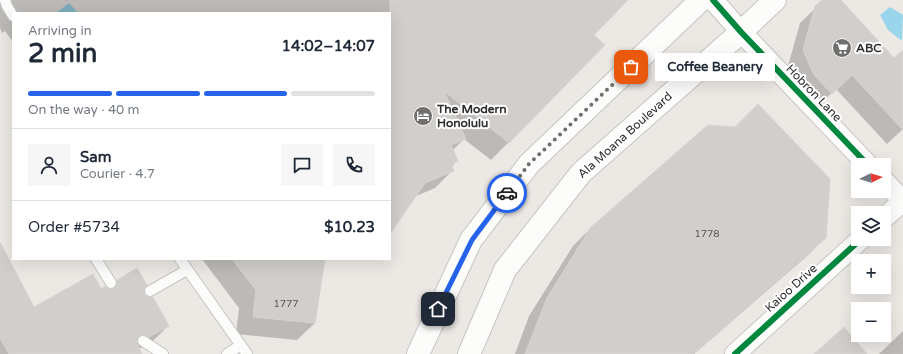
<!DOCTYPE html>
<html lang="en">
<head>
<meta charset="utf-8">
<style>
  :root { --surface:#fff; --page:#f6f6f7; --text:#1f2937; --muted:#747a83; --line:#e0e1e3; --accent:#2563eb }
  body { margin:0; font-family:"Varela Round",sans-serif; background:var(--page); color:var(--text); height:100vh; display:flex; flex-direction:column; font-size:15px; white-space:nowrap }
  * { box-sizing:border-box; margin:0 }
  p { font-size:13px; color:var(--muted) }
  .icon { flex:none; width:22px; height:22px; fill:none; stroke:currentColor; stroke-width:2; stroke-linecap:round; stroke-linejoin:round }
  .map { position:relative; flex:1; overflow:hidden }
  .sheet { position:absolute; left:12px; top:12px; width:379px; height:248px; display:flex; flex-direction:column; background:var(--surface); border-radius:0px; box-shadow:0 4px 16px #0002 }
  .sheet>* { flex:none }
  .needle { width:26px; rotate:85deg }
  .tools { position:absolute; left:851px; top:158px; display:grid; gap:8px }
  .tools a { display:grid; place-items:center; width:40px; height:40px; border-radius:0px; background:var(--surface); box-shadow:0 4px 16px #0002; font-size:20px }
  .pin { position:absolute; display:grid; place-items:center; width:34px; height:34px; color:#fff; margin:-17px; border-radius:8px; box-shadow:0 2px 6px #0006 }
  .courier { position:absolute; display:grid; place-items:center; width:40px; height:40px; margin:-20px; border:3px solid #2563eb; border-radius:50%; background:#fff; color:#222; box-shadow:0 1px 5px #0007 }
  .bubble { position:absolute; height:28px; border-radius:0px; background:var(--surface); box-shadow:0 4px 16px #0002; font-size:13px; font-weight:800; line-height:28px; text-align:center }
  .head em { font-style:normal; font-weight:800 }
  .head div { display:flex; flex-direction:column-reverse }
  .head { display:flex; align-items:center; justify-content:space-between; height:68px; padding:0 16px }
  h1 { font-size:26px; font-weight:800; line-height:30px }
  .bar { display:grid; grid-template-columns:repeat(4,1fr); gap:6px 4px; align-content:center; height:48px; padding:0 16px }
  .bar i { height:5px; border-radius:3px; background:var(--line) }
  .bar .on { background:var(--accent) }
  .bar p { grid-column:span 4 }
  .line { display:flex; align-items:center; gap:10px; padding:0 16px; border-top:1px solid var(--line) }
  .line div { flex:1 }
  .round { display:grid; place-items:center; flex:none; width:42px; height:42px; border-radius:0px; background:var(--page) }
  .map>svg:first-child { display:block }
  .water { fill:#99d6ec }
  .shadow { fill:#0003 }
  .building { fill:#d1cecb; stroke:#d7d4d0 }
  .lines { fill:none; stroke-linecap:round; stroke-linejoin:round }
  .lane-casing { stroke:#c5c4c5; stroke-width:12 }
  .street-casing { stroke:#c5c4c5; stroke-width:22 }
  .secondary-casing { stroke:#c5c4c5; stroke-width:24 }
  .lane { stroke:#fcfcfb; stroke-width:10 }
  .street { stroke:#fcfcfb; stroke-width:20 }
  .secondary { stroke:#fcfcfb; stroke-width:22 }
  .cycleway-casing { stroke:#fff; stroke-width:8 }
  .cycleway { stroke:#00873e; stroke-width:6 }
  .done { stroke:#706f6e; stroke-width:4; stroke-dasharray:0 7.2 }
  .route { stroke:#2563eb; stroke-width:5 }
  .labels { text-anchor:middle; stroke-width:4; stroke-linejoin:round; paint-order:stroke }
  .number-label { font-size:10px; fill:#585857 }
  .poi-label { font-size:12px; font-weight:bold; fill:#2e2e2e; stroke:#fff; text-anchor:start }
  .street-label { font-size:12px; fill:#2e2e2e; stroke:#fff }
</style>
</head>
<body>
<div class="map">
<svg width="903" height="354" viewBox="0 0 903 354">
  <rect width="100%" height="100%" fill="#ece8e4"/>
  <path class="water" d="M69,3L78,13H56Z
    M890,7L903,15L902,41L888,30L880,15Z"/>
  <path class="shadow" d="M0,0H627L593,35L604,45L491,160L464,139L452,151L457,161L451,167L452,171L435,188L414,197L390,229V13H13V42L5,31L2,33L0,28Z
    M824,0H839L894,59L903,52V129L887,144L836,89L816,108L799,90L788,66L800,23Z
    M591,228L825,238L807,256L694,354H515L529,316L573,246Z
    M0,244L34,309L100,290H108L117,281L143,288V294L168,326L152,342L139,349L141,354H0Z
    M202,259H324L315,323L297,340L236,334L239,308Z
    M903,331V354H879Z"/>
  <path class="building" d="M390,0H628L594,35L605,45L509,143L444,91L466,139L451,145L458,161L451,164L454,171L425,183L390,234Z
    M822,0H841L894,58L903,50V130L852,75L832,94L814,75L803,50L815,6Z
    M758,104L830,179L826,238L693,354H525L547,298L591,227L708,125L735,127Z
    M0,242L34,307L93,274L101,289L105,286L108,289H114L117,286V280L137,268L147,285L144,288V294L147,297H153L169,326L149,337L143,335L138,337L137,340V344L142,354H9L0,338Z
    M232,259H325L315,323L253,317L256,290Z
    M844,327L867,354H814Z"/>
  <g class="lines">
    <g class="lane-casing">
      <path id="lane" d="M5,0L7,6L13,16
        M96,259L111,283
        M180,259L247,354
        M150,291L187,270
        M143,341L163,354
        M227,354L241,345"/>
    </g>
    <g class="street-casing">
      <path id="street" d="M713,0L741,32L868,165
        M884,181L903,201
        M884,218L903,201
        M735,354L861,239"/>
    </g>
    <g class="secondary-casing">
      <path id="secondary" d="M418,354L471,240L529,164L701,0
        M469,354L505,270L581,173L741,32L775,0"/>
    </g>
    <use href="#lane" class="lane"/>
    <use href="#street" class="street"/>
    <use href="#secondary" class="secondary"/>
    <g class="cycleway-casing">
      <path id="cycleway" d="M713,0L741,32L868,165
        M735,354L861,239"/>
    </g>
    <use href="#cycleway" class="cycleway"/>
  </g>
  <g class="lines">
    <path class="done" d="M507,193L529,164L631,67"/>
    <path class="route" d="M438,309L472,240L507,193"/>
  </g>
  <defs>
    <g id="supermarket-disc" transform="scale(1)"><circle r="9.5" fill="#706f6e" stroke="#fff"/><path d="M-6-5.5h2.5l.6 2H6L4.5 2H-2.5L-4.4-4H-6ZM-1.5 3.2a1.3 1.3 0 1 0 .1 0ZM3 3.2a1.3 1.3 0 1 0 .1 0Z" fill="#fff"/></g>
    <g id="hotel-disc" transform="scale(1)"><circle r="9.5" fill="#706f6e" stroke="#fff"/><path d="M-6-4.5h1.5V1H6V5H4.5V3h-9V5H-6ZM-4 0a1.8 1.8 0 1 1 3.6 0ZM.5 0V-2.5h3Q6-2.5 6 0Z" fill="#fff"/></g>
  </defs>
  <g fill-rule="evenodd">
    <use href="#supermarket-disc" x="842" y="48"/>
    <use href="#hotel-disc" x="423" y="116"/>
  </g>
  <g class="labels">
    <g class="number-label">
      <text x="707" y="237">1778</text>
      <text x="286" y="307">1777</text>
    </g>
    <g class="poi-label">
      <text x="856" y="52">ABC</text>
      <text x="437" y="113">The Modern<tspan x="437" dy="14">Honolulu</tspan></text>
    </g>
    <g class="street-label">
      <text transform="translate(814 93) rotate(46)" y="4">Hobron Lane</text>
      <text transform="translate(625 135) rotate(-42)" y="4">Ala Moana Boulevard</text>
      <text transform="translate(791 288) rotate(-42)" y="4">Kaioo Drive</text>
    </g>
  </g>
</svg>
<div class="tools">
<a><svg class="needle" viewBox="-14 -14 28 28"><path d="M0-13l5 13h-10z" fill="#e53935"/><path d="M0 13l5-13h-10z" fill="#747a83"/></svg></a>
<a><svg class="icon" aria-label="layers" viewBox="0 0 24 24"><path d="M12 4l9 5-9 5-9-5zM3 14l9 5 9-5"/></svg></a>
<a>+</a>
<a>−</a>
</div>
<div class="pin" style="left:631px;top:67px;background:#ea580c"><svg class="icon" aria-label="bag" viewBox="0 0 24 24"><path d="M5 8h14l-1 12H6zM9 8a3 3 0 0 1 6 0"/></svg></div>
<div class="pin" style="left:438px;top:309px;background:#1f2937"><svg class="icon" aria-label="home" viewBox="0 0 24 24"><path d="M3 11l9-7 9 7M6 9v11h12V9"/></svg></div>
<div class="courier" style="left:507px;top:193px"><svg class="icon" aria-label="car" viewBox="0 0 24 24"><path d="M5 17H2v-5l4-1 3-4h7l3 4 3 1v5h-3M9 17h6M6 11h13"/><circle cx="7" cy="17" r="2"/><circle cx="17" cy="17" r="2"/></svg></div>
<div class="bubble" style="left:655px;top:53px;width:120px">Coffee Beanery</div>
<section class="sheet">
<div class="head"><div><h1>2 min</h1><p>Arriving in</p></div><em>14:02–14:07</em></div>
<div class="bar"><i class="on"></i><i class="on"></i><i class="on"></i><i></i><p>On the way · 40 m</p></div>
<div class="line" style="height:72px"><a class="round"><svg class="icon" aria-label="person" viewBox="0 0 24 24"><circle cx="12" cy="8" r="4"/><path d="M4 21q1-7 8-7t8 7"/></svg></a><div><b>Sam</b><p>Courier · 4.7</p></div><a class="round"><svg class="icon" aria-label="chat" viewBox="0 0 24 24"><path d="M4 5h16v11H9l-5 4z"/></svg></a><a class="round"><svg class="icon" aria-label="phone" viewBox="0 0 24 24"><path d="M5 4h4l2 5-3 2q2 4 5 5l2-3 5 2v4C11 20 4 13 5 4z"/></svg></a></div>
<div class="line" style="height:52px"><div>Order #5734</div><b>$10.23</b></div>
</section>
</div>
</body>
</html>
